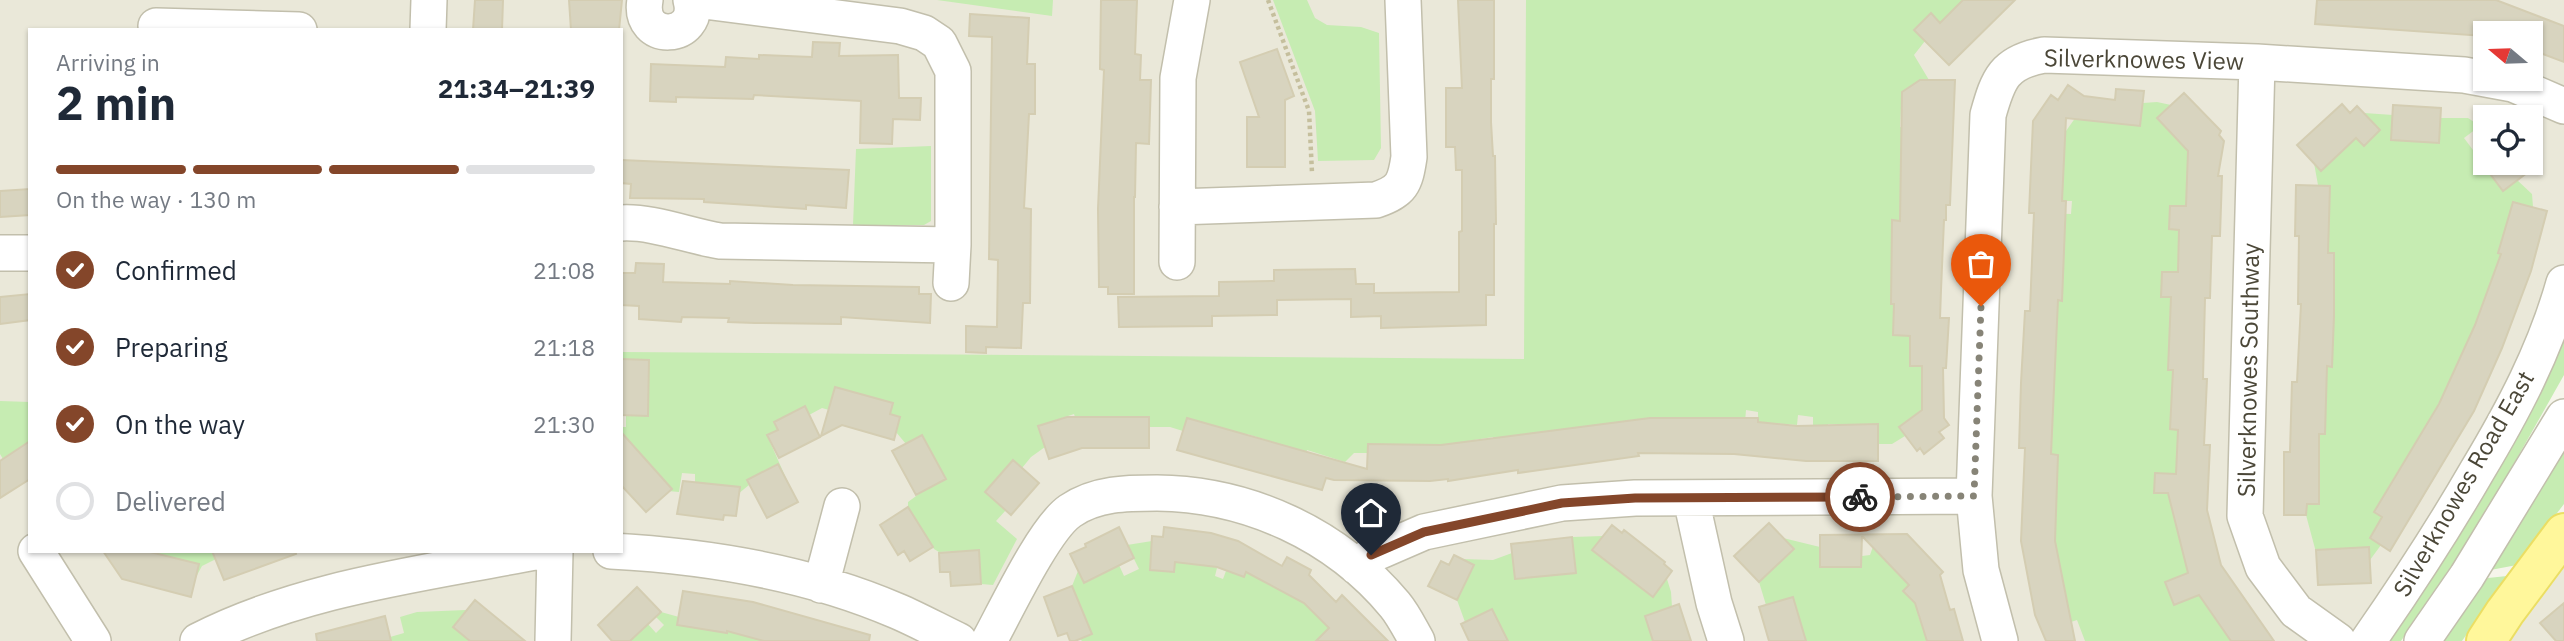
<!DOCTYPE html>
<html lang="en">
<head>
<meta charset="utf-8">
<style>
  :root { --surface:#fff; --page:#f6f6f7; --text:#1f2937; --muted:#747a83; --line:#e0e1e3; --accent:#84462a }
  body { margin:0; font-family:"IBM Plex Sans",sans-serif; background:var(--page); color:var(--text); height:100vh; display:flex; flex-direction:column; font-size:26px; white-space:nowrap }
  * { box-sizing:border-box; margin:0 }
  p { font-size:23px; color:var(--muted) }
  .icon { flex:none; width:38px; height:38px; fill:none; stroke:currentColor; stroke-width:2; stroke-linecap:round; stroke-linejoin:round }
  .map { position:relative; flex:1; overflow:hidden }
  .sheet { position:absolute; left:28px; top:28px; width:595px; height:525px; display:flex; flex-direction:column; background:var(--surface); border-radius:0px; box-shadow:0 2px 5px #0004 }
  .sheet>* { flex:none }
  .needle { width:46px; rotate:289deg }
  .buttons { position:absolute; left:2473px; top:21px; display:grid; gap:14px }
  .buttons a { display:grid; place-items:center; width:70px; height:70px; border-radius:0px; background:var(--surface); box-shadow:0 2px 5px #0004; font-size:35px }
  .pin { position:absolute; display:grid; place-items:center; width:60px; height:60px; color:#fff; margin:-72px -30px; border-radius:50% 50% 50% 0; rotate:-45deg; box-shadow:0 0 7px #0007 }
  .pin .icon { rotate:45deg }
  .courier { position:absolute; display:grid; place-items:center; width:70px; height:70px; margin:-35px; border:5px solid #84462a; border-radius:50%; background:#fff; color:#222; box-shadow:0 2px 9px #0007 }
  .overview em { font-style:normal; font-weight:700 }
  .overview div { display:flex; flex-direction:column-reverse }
  .overview { display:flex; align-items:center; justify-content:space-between; height:119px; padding:0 28px }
  h1 { font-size:46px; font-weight:700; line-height:52px }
  .bar { display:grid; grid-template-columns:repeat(4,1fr); gap:10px 7px; align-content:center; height:84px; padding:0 28px }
  .bar i { height:9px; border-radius:5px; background:var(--line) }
  .bar .on { background:var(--accent) }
  .bar p { grid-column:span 4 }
  ol { padding:0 28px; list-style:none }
  li { display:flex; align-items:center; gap:21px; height:77px }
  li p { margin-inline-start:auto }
  li .icon { padding:7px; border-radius:50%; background:var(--accent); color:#fff; stroke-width:4 }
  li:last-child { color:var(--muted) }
  li i { width:38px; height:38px; border:4px solid var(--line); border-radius:50% }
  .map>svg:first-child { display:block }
  .residential { fill:#eae8d9; fill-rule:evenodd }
  .green { fill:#c6ecb2; fill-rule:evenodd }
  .building { fill:#d8d4bf; stroke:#d4cdb2; stroke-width:2 }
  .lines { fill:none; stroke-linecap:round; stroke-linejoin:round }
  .minor-casing { stroke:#c2bfac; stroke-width:38 }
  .major-casing { stroke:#ebde64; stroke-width:42 }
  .path { stroke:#c5bf9d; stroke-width:4.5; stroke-dasharray:3.5 3.5; stroke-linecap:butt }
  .minor { stroke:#fff; stroke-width:35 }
  .major { stroke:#fff79b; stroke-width:38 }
  .done { stroke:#878477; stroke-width:7; stroke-dasharray:0 12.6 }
  .route { stroke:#84462a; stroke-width:9 }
  .labels { text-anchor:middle; stroke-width:6; stroke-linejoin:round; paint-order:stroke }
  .street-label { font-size:24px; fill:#4b4738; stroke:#fff }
</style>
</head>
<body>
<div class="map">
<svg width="2564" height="641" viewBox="0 0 2564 641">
  <rect width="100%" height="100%" fill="#f6f5eb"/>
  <path class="residential" d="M0,0H2564V359L2443,566L2389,641H0ZM30,30H621V551H30ZM2485,33H2530V79H2485ZM2485,117H2530V163H2485Z
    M2564,568V641H2511L2516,632Z"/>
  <path class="green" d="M937,0H1053L1052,16Z
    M1273,0H1307L1315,18L1327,25L1361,27L1379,33L1381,148L1374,160L1318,161L1315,111Z
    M1526,0H1963L1940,23L1931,14L1914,29L1925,41L1914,55L1929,80H1919L1918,88H1907L1902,92L1901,102L1918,108H1901L1900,127L1917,128L1908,221H1892L1891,255L1908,256L1925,305V317L1894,316L1893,335L1911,336L1910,365L1922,366V387L1943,393L1899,427L1905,436L1892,444H1878V424H1828L1827,442L1813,440V417L1798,415L1797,425L1758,422V412L1746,410L1744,434L1735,418H1658L1495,446L1493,437L1443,445H1368V453H1354L1345,462L1307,450L1303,461L1286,446L1247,434L1243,448L1224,429L1187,418L1183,431L1170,427H1149V417H1102L1080,433L1074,414L1038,426L1045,447L1031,457L1022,468L1013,461L985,492L1006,510L996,521L1017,539L993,585L981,584L979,550L939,552L934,549L908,507V502L923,491L922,435L906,444L896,432L900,418L890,414L893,403L835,387L829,410L822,408L809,415L774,422L778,430L767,435L789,485L747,480L749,485L738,494L727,486L695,482V474L682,473L679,492L668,491L659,500L621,449V427H626V415H648L649,360L621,359V352L1524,359Z
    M2105,99L2103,122L2140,125L2143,103L2157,102L2171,105L2157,119L2193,156L2204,175H2187L2186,206H2170V229L2185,230L2198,245L2178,244V272H2162L2161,296L2190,298L2170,311L2168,370L2190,371L2173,378L2170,429L2193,431L2177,444L2176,474L2155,473L2154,492L2189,495L2174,517L2187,570L2257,641H2085L2077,620L2059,626L2055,537L2058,455L2040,454L2042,300H2062L2065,221L2047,213L2071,214L2072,201H2062L2061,138L2088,100ZM2187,574L2174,605L2166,582Z
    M2364,113L2393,115L2391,140L2439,143L2441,118H2468L2480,126L2464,138L2503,190L2517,180L2532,194L2533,207L2513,202L2498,252L2523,259L2495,270L2475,327L2445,390L2466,400L2439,404L2409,454L2427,465L2407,476L2398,471L2374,512L2382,517L2370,538L2381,545L2370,560L2368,547L2317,550V556L2306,515L2307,504L2319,503V453L2309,366H2332L2334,254L2316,253L2330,186L2318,185L2314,163L2356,138L2364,146L2372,138Z
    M931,146V221L924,225H853L856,149Z
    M2564,326V375L2478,527L2401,641H2388L2477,508L2533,404Z
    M0,401L30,402V455L3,459L0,454Z
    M2564,442V504L2517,565L2485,571Z
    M1877,535L1897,544L1883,558L1909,585L1903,591L1912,601L1933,610L1918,615L1927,641H1806L1793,597L1766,605L1759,582L1794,549L1783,538L1820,547V567H1861L1862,556L1870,555Z
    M1603,536L1596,546L1602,558L1652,597L1667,579L1671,592L1672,607L1645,616L1653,641H1508L1492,609L1465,622L1457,600L1474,566L1462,559L1493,560L1512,553L1515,579L1575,573L1572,537Z
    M1152,541L1150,559L1162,560L1161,571L1173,572L1175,562L1208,565L1217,568L1215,576L1223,579L1226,571L1244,576L1246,573L1302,588L1329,628L1318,639L1319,641H1082L1080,639L1092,633L1072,586L1078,571L1119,565L1124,576L1139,569L1127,545Z
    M147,551H212L216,559L202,566L196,577L187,574L190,562Z
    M2507,576L2462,641H2436L2488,578Z
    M466,610L453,627L470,641H391L390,637L404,633L400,617L417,612Z
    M661,612L679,617L678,625L726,633L728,625L745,636L764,641H630L648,624L656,633L664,625L656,617Z"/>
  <path class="building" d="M475,0H503L502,30H473Z
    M569,0H622L619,30H571Z
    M1101,0H1137L1135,54L1141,55L1140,80H1151L1149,144L1136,143L1135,197H1134V294H1108V287H1099L1098,209L1104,70L1100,69Z
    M1458,0H1494V79H1491V122L1493,156H1495L1496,224H1494V295H1486V325L1381,328V316L1351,317V299L1277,300V315L1212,316V326L1119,327L1118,297L1219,296V282L1274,281V270L1355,269L1356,284H1374V293L1459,292V232L1462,231V170H1456L1455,147H1446V88H1462Z
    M1963,0H2015L1949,65L1914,30L1931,13L1940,23Z
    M2317,0H2496L2564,26V62L2530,49V33H2484V36L2315,24Z
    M970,14L1029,18L1027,64H1035V114H1029L1024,208L1031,209L1030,303H1023L1021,348L986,347V353L966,352V326L997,327L998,260L989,259L992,37L969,36Z
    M813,42L840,43L839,56L898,55L899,98H921L920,120L893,119L892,144L860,143L861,101L754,95L753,99L676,97V102L650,101L651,64L725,67L726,57L759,59V55L812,57Z
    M1277,49L1294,96L1285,100V167H1247V117H1259L1240,62Z
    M1920,80H1955L1950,205H1946V220H1944L1941,290L1940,318H1949L1946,368H1943L1944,418L1949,425L1939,432L1944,438L1924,454L1920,448L1917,451L1899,427L1922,410V366H1910V336L1893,335L1894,304H1891L1892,220L1900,221L1902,92Z
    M2068,85L2084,96L2115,100L2116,89L2144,91L2140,126L2066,118L2062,201H2066L2062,301L2058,300L2051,454L2058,455L2055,541L2075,641H2046L2035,615L2021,541L2025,448H2019L2021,383L2025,311H2030L2031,285L2034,213H2029L2033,121L2051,95L2058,100Z
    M2184,93L2221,131L2219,135L2224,141L2218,176H2222L2220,236H2212L2210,298H2205L2203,379H2207L2204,445H2210L2207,510L2221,565L2274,641H2231L2199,595L2174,605L2165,582L2188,573L2168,493H2154L2155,473L2176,474L2178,430L2170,429L2173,370H2168L2171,297H2161L2162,272H2178L2179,230L2169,229L2170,206H2186L2188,151L2157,118Z
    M2342,104L2350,113L2357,106L2380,130L2364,146L2356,138L2321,171L2297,145Z
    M2393,105L2441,108L2439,143L2391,140Z
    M621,160L849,170L846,208L806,205V209L704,202V199L630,198L631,184L621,183Z
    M2482,163H2540L2503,191Z
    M2296,185L2330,186L2328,253H2334V316L2332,367L2327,366L2325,434H2319V504H2307L2306,515H2284V452H2290L2292,382H2297L2301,304H2298L2299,236H2295Z
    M30,189V215L0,217V191Z
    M2513,202L2547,211L2531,271L2502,348L2474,411L2390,551L2370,538L2382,517L2374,512L2439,404L2475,325L2501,254L2498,253Z
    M636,263L664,264L663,282L730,284V281L793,285L919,287V294H931L930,323L841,317V324L755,323L728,322L729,318L682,317L681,322L639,319V306L621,305V273H635Z
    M30,294V320L0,324V297Z
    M621,359L649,360L648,416L621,415Z
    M835,387L893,403L890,414L900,417L894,440L842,425L821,436Z
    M805,406L820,437L779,458L767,435L778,430L774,422Z
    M1067,417H1149V448H1082L1049,459L1038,426Z
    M1187,418L1367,469L1368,444L1441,445L1650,418H1758V422L1797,426L1878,424V461H1806L1734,454L1638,453L1639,456L1589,463L1518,473V470L1448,481V479L1430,481L1334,480L1326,478L1322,490L1177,450Z
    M621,432L672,489L646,512L621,485Z
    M922,435L946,479L916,495L892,451Z
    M30,441V479L0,498V461Z
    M1013,460L1039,483L1011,515L985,492Z
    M778,464L798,502L767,518L747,480Z
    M683,481L740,487L736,516L724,515L723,520L677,514Z
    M908,507L933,547L910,561L904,551L898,555L880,525Z
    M1769,523L1794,549L1759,582L1734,556Z
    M1612,525L1622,533L1624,530L1665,562L1664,564L1672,571L1653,597L1592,550Z
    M1119,527L1134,558L1084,583L1070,554L1086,547L1085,544Z
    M1164,527L1211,533L1238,541L1282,566L1287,557L1311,570L1309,575L1336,602L1342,595L1388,641H1316L1329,628L1304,603L1246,572L1244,577L1217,567L1175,562L1174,572L1150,570L1152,536L1163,537Z
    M1907,534L1943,572L1940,575L1950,610L1954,609L1963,641H1927L1915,603L1903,591L1909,585L1862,536L1861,567H1820V535Z
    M1572,537L1576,573L1515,579L1511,544Z
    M2369,547L2371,583L2318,585L2316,550Z
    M979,550L981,584L951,586L950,572H940L939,553Z
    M103,551H146L199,564L191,597L122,579Z
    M212,551H295L296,554L224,580Z
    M1454,555L1474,565L1457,600L1428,586L1441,561L1449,565Z
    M1072,586L1092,634L1075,641H1070L1067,633L1058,636L1044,597Z
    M637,587L661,612L630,641H612L598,625Z
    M683,591L753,602L870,635L869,641H764L727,631V633L677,625Z
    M1793,597L1806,641H1769L1759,607Z
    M475,600L487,610L525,641H470L453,627Z
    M2564,603V641H2556L2540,623Z
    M1679,604L1691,641H1653L1645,616Z
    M1492,609L1508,641H1469L1461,624Z
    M385,616L391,641H317L316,634Z"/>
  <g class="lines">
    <g class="minor-casing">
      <path id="minor" d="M645,0C637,45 702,40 691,0
        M156,26L299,30
        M428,30L429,0
        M2257,62L2245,516L2263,567L2296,611L2338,641
        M1177,207L1376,200C1402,191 1405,184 1409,157L1403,0
        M621,223C652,221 689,236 720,241L953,245V71L939,43L924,33L900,26L704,1L692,4
        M0,253H30
        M1177,262L1178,78L1192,0
        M951,283L953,245
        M1691,499L1714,603L1726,641
        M36,551L93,641
        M611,551C705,556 809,573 897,611C918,620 938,631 959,641
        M1357,567L1371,555L1424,532L1562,503L1635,498L1974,496
        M821,585L842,506
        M198,641C304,587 424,574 539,551
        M553,641L555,551
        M989,641C1006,610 1044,529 1070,511C1096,493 1127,493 1157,493C1248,494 1336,534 1395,605C1404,616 1410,629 1417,641
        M2000,641L1981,570L1974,496L1988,115C1998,79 2004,62 2044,55L2257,62L2464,75L2513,84L2564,106
        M2368,641C2407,585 2443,530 2477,471C2513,411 2545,351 2564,283
        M2422,641L2467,576L2564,417"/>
    </g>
    <g class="major-casing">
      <path id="major" d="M2486,641L2505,612L2564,533"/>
    </g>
    <path class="path" d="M1268,0L1309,111L1312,173"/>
    <use href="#minor" class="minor"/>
    <use href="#major" class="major"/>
  </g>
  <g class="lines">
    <path class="done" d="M1860,497L1974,496L1981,306"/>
    <path class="route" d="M1371,555L1424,532L1562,503L1635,498L1860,497"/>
  </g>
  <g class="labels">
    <g class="street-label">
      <text transform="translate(2144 60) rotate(1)" y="8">Silverknowes View</text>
      <text transform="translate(2249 370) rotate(-89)" y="8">Silverknowes Southway</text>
      <text transform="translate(2464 484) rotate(-60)" y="8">Silverknowes Road East</text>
    </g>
  </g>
</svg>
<div class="buttons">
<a><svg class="needle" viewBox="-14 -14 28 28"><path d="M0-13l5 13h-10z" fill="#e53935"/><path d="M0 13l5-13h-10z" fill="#747a83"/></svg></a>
<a><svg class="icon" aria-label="locate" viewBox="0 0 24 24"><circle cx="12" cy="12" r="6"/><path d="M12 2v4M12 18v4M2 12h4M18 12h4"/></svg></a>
</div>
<div class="pin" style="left:1981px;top:306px;background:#ea580c"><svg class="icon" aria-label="bag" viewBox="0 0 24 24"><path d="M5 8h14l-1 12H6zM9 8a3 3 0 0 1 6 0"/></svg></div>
<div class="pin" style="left:1371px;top:555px;background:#1f2937"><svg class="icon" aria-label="home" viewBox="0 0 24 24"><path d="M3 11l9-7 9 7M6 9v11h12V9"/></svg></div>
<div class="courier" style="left:1860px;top:497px"><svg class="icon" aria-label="bike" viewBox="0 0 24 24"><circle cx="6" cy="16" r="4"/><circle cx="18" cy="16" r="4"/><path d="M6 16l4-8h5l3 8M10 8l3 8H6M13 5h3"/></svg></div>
<section class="sheet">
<div class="overview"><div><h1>2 min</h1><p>Arriving in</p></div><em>21:34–21:39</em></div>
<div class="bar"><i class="on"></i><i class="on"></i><i class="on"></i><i></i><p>On the way · 130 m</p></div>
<ol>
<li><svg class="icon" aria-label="check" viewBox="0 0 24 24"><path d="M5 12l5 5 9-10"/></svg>Confirmed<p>21:08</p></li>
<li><svg class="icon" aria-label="check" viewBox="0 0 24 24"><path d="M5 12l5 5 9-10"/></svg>Preparing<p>21:18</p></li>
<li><svg class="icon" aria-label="check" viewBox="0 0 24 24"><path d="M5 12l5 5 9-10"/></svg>On the way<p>21:30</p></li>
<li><i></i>Delivered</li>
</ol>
</section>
</div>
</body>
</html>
